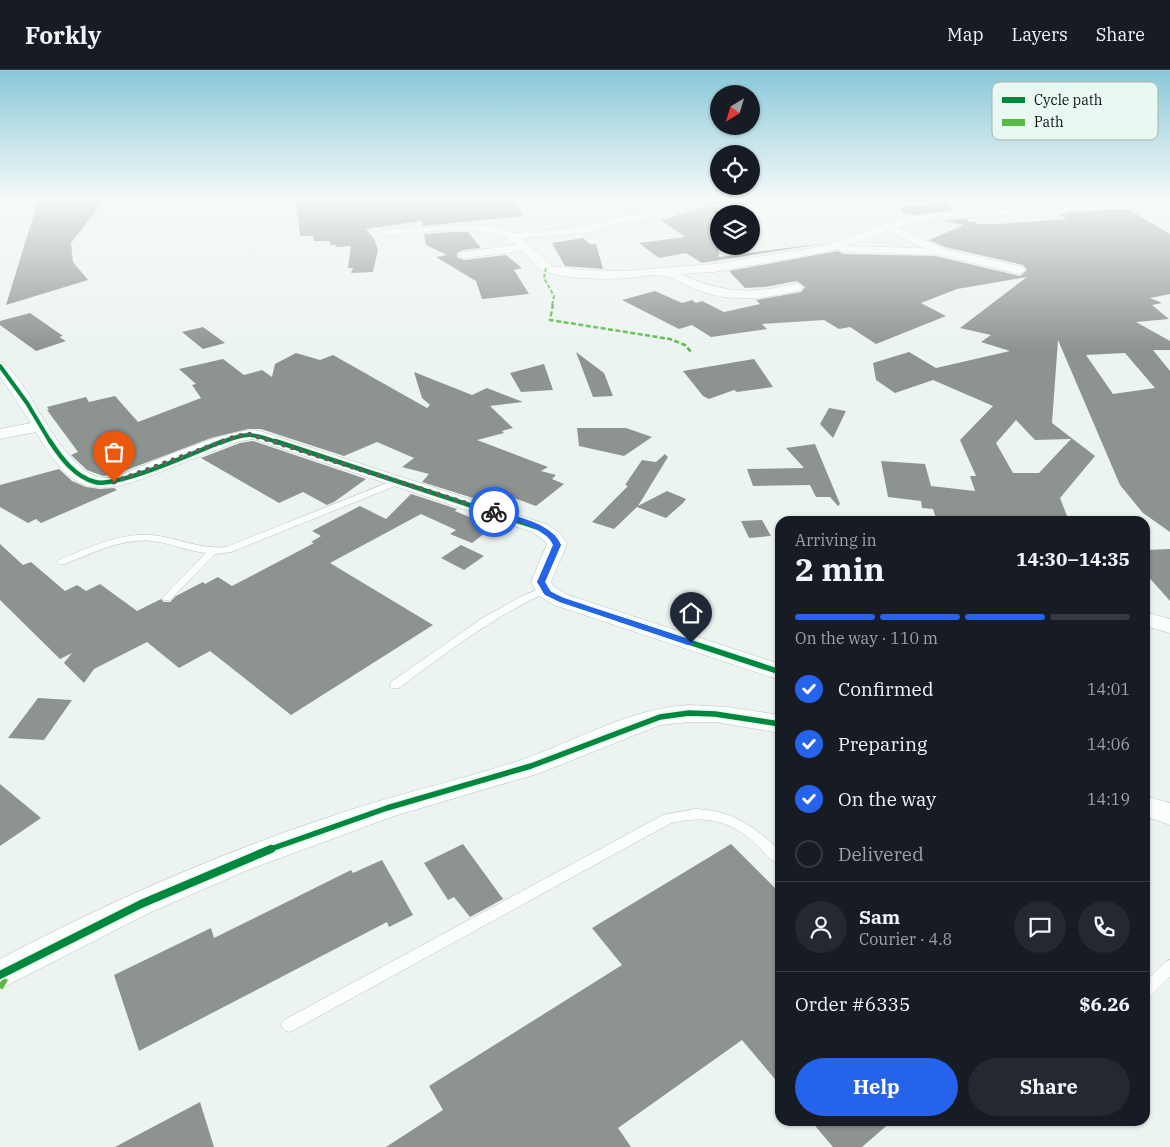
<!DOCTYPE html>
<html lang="en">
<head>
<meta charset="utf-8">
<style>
  :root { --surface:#171b24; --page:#242831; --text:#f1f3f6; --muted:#9ea1a6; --line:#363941; --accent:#2563eb }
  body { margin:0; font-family:"IBM Plex Serif",serif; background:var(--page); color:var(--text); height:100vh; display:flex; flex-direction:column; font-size:19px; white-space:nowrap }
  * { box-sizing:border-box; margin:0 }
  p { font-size:16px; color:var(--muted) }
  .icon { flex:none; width:28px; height:28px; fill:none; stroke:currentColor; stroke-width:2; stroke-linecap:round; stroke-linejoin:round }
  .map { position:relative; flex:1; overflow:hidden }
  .details { position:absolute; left:775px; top:446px; width:375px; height:610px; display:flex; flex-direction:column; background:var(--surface); border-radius:15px; box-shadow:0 1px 4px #0004 }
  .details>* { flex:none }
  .needle { width:32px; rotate:218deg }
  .controls { position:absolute; left:710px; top:15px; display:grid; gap:10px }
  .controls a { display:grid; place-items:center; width:50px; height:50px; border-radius:50%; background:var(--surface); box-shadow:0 1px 4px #0004; font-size:25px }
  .pin { position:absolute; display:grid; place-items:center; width:42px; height:42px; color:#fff; margin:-51px -21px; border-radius:50% 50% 50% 0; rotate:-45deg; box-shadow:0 0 5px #0007 }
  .pin .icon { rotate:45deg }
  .courier { position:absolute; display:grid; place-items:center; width:50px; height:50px; margin:-25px; border:4px solid #2563eb; border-radius:50%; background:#fff; color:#222; box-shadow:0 1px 6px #0007 }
  .summary em { font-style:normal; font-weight:700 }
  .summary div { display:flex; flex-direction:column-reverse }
  .summary { display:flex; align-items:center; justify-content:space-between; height:85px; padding:0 20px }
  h1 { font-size:32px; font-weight:700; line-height:38px }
  .bar { display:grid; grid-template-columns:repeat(4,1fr); gap:8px 5px; align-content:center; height:60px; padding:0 20px }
  .bar i { height:6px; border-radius:4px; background:var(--line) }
  .bar .selected { background:var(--accent) }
  .bar p { grid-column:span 4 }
  .line { display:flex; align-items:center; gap:12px; padding:0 20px; border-top:1px solid var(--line) }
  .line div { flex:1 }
  .round { display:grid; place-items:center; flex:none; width:52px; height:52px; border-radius:26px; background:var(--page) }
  ol { padding:0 20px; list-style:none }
  li { display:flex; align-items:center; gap:15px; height:55px }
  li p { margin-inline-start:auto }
  li .icon { padding:5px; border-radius:50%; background:var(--accent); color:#fff; stroke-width:4 }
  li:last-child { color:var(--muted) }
  li i { width:28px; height:28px; border:2px solid var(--line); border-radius:50% }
  .button { display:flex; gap:10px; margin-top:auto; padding:10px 20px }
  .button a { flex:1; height:58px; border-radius:30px; background:var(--accent); color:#fff; font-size:20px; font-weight:700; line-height:58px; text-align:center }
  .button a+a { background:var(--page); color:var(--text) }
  header { display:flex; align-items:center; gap:30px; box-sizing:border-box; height:70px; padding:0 25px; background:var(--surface); border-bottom:1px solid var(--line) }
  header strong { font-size:24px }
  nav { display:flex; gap:28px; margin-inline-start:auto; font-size:18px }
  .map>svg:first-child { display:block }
  .building { fill:#8d9390; fill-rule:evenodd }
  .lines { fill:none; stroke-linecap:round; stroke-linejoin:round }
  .lane-casing { stroke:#bcc2bf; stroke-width:1 }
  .street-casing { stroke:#bcc2bf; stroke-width:1 }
  .lane { fill:#fcfdfd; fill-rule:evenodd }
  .street { fill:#fcfdfd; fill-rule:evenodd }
  .quiet-far2 { stroke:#58b947; stroke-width:2; stroke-dasharray:4 2; stroke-linecap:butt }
  .quiet-far1 { stroke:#58b947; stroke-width:2.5; stroke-dasharray:5 2.5; stroke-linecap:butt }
  .quiet { stroke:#58b947; stroke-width:5.5; stroke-dasharray:11 5.5; stroke-linecap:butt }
  .cycleway-far3-casing { stroke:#e9f8f0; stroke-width:5.5 }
  .cycleway-far2-casing { stroke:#e9f8f0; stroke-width:7 }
  .cycleway-far1-casing { stroke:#e9f8f0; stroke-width:9 }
  .cycleway-casing { stroke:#e9f8f0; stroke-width:11 }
  .cycleway-far3 { stroke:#00873e; stroke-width:4 }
  .cycleway-far2 { stroke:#00873e; stroke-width:4.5 }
  .cycleway-far1 { stroke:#00873e; stroke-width:5.5 }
  .cycleway { stroke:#00873e; stroke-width:8 }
  .route { fill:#2563eb }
  .done { stroke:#5c625e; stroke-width:5; stroke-dasharray:0 9 }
  .key { fill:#e9f8f0; stroke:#a7b3ad; stroke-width:1 }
  .key-label { font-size:14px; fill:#0e1310 }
</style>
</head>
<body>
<header>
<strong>Forkly</strong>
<nav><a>Map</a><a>Layers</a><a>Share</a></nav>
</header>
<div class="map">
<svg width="1170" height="1077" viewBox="0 0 1170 1077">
  <rect width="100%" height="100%" fill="#ecf4f0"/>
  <path class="building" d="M105,129L71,173L73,192L88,210L6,235L38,131Z
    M296,129H513L523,146L423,156L422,151L366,159L374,169L378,180L373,202L351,203L353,198H348L351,176L336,177V175H330V171H314L313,166H300Z
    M945,134L954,140L913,145L901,142V136Z
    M711,135L719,138V187L826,173L702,193L686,183L659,188L639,173L685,167L661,150Z
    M1128,139L1170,164V224L1150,228L1162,233L1152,235L1169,249L1136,252L1170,271V280H1153L1170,301V462L1143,443L1120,415L1058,270L1052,353L1095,386L1060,428L1069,451H1042L992,446L994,451H937L933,439L922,438L921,431L888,427L881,391L925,394L931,416L975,421L970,406H976L960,370L993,336L933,310L895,323L876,310L873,293L909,282L936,298L1010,281L981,272L991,265L960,258L1027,207L957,219L921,233L946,246L876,274L850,257L839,259L824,250L762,254L767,259L711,267L692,255L679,259L622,230L655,221L682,233L692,230L696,233L702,231L724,242L760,234L756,230L801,222L805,217L797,211L765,217L745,218L729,201L838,181L843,184L935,186L1020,206L1027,200L1023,195L945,177L929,170L964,155L943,151L966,149L970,152L973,151L978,154H999L1068,149L1059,145L1068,144L1064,142ZM1125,283L1155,318L1113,324L1086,285ZM1016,350L1035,370L1071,369L1039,403H1013L996,373Z
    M453,162H468L481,178L463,180L457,183V187L464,190L506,185L522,198L514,200L529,224L482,229L476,211L436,187L447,185L426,175L424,164Z
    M583,168L590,174H596L603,199L565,196L552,173Z
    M30,243L63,266L59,267L66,271L36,281L0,255V251Z
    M203,257L225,273L203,279L182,262Z
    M576,282L604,303L613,326L593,327Z
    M296,283L320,290L333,285L427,338L430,335L422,328L414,302L472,325L487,318L523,332L490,336L513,358L502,361L504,363L477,370L548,397L541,401L556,405L552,409L564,414L536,436L487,418L473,428L422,412L429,404L402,397L414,388L377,372L344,386L261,359H248L211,368L116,404L103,406L87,400L71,385L78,382L47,340H49L47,337L86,327L89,332L115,326L138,352L201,328L192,315L196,314L179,299L223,289L244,305L262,300L272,307L275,294Z
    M754,289L773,317L737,322L734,320L709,329L703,326L683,301Z
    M544,294L553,320L521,322L510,303Z
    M829,338L846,341L833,368L820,354Z
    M577,358H626L652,367L624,386L579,376Z
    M253,371L366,409L334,432L327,435L303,422L279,433L201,388L240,373Z
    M815,374L840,434L838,436L830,427H816L810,415L753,416L747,399L804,398L786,378Z
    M665,384L668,387L638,436L667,421L686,429L683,433L666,448L637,437L614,459L592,452L628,416L625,415L642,390L656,392Z
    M59,399L72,411L86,417L100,419L114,418L117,420L41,453L36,449L28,453L0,437V415Z
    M411,424L457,439L455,441L493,457L472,473L450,464L456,460L421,444L330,493L433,555L291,645L210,581L179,598L147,572L94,599L84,613L64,593L72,583L60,589L0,530V474L23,495L31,492L65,521L77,515L86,521L100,514L137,541L161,529L164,532H170L176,526L203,512L205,514L218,507L232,516L314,473L311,472L321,466L312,461L360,436L386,449Z
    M762,450L771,466L749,468L741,451Z
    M461,475L484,486L464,500L441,488Z
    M1170,479V531L1145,503V480Z
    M38,628L72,630L44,670L8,668Z
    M0,714L41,748L0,776Z
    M463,774L503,829L470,847L454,827L448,830L424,793Z
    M731,774L780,823V1015L742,970L618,1058L631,1077H386L443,1040L429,1016L622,895L592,858Z
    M382,790L413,845L389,857L387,852L139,981L114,905L211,858L214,868L351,800L353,803Z
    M200,1032L214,1077H115Z
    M811,1051H892L862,1077H833Z"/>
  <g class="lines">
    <g class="lane-casing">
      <path id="lane" d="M397,409L400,410V414L231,482L215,484L170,530H164L162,528L164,526L206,483C187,481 170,473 152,471C122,468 93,483 65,494H59L57,492L59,490C88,478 119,463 151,465C177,467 199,480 226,477Z
        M544,517L549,520L547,522C493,547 447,582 399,618H391L390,615L391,612L481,549L520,527Z
        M695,739C731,740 755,756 780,781V795C771,792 764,782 757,775C730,750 707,745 671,753L294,960L289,962L284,960L281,955L284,950L663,745Z
        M1170,890V907L1150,927L1145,929V912L1165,892Z"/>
    </g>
    <g class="street-casing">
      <path id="street" d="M700,129H717L661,147L622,153L585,163L522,168L552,196L583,200L622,201L714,194L824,176L897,150L925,144L1008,139L1030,132L1065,129H1112L1107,132L1031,138L1009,145L925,150L897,157L944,179L1023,197L1025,200L1019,204L935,184L930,185L843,182L838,179L826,182L714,202L680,204C723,223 751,225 797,213L803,217L801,220C765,229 733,233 697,220C686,216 672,207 662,206C651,204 638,207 628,208C607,210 563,209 544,201C535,198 529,188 522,181L464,188L458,185L464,182L516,175C488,150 419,163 383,166L378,163L383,160L467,155L498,157L514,163L584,157L621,147L656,142ZM887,161L924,178L846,176Z
        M0,292C8,294 13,303 19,310C38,336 66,398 98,407C104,409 111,408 117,406C145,396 235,354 260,361L546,454L560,463L567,474L551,512L554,517L568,525L780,594V610L554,535L538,525L531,512L547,474L545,471L532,462L253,369L240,371C213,381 185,392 158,403C93,428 73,425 36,362L0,369V359L31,353L0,306Z
        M1145,542L1170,549V563L1145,556Z
        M689,635L728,637L780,645V663L715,652H689L660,655L540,703L394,746L248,800L151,842L0,919V889C106,833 215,785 329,747C392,725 458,711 521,690C576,671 630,638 689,635Z
        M1145,726L1170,733V755L1145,746Z"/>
    </g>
    <use href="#lane" class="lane"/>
    <use href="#street" class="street"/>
    <path class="quiet-far2" d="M703,132L738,133L796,129
      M546,198L544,208L554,226L552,236"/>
    <path class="quiet-far1" d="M553,234L550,250L670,269L685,275L692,283"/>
    <path class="quiet" d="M0,918L9,903"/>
    <g class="cycleway-far3-casing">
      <path id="cycleway-far3" d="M0,296L27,333L51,373
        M220,373C247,362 252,363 279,373"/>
    </g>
    <g class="cycleway-far2-casing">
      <path id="cycleway-far2" d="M50,371C61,388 75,407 95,412C117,418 198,381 223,371
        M275,371L539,458L553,467L557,474L541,512L545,521L561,530L622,550"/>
    </g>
    <g class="cycleway-far1-casing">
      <path id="cycleway-far1" d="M619,549L780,602
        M268,780L387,738L531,696L660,647L689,643L715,644L780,654"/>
    </g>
    <g class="cycleway-casing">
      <path id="cycleway" d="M0,905L141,834L271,779"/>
    </g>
    <use href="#cycleway-far3" class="cycleway-far3"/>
    <use href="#cycleway-far2" class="cycleway-far2"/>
    <use href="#cycleway-far1" class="cycleway-far1"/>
    <use href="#cycleway" class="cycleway"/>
  </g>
  <linearGradient id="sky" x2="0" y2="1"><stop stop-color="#89c8d9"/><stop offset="0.46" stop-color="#f6faf8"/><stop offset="1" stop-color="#f6faf8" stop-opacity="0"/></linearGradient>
  <rect width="1170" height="280" fill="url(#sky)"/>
  <path class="route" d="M494,440C515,446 552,453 561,475L545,512L551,522L564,528L694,571V575H688L558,531L545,525L537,512L553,475C546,457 509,449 491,444V441Z"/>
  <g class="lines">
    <path class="done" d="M114,412L237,366L249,364L494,442"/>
  </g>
  <rect x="992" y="12" width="166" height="58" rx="8" class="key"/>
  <rect x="1002" y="27" width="23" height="6" fill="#00873e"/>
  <rect x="1002" y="49" width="23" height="7" fill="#58b947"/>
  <g class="key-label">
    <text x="1034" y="35">Cycle path</text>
    <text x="1034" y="57">Path</text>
  </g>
</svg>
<div class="controls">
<a><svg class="needle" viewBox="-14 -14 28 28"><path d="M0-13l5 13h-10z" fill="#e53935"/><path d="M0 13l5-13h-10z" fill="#9ea1a6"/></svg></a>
<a><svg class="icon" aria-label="locate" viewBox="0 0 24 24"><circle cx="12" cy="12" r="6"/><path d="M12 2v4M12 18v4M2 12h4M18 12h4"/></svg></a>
<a><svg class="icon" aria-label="layers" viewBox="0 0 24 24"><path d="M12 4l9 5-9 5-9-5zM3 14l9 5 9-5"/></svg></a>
</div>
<div class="pin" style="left:114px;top:412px;background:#ea580c"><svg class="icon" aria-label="bag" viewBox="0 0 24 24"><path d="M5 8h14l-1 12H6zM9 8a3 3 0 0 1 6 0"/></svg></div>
<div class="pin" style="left:691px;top:573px;background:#1f2937"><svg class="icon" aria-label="home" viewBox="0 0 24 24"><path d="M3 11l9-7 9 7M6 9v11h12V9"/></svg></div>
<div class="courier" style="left:494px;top:442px"><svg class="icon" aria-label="bike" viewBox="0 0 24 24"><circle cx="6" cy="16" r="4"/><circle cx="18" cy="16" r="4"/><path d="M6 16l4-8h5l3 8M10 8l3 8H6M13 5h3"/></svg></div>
<section class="details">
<div class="summary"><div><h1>2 min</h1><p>Arriving in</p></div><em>14:30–14:35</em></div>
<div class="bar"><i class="selected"></i><i class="selected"></i><i class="selected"></i><i></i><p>On the way · 110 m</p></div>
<ol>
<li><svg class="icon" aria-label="check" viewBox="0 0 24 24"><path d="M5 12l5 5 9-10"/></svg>Confirmed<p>14:01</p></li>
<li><svg class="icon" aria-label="check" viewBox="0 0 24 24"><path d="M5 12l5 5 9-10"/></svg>Preparing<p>14:06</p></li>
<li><svg class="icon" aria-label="check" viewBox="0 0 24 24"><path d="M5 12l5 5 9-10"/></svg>On the way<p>14:19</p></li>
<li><i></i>Delivered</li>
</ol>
<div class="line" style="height:90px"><a class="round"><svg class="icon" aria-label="person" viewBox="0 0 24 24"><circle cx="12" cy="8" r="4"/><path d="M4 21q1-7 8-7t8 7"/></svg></a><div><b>Sam</b><p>Courier · 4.8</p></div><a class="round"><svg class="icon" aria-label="chat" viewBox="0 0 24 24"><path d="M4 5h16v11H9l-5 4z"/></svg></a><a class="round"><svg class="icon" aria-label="phone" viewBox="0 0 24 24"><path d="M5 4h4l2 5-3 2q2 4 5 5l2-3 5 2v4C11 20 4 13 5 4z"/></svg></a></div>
<div class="line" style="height:65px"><div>Order #6335</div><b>$6.26</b></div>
<div class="button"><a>Help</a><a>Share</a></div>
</section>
</div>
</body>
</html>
